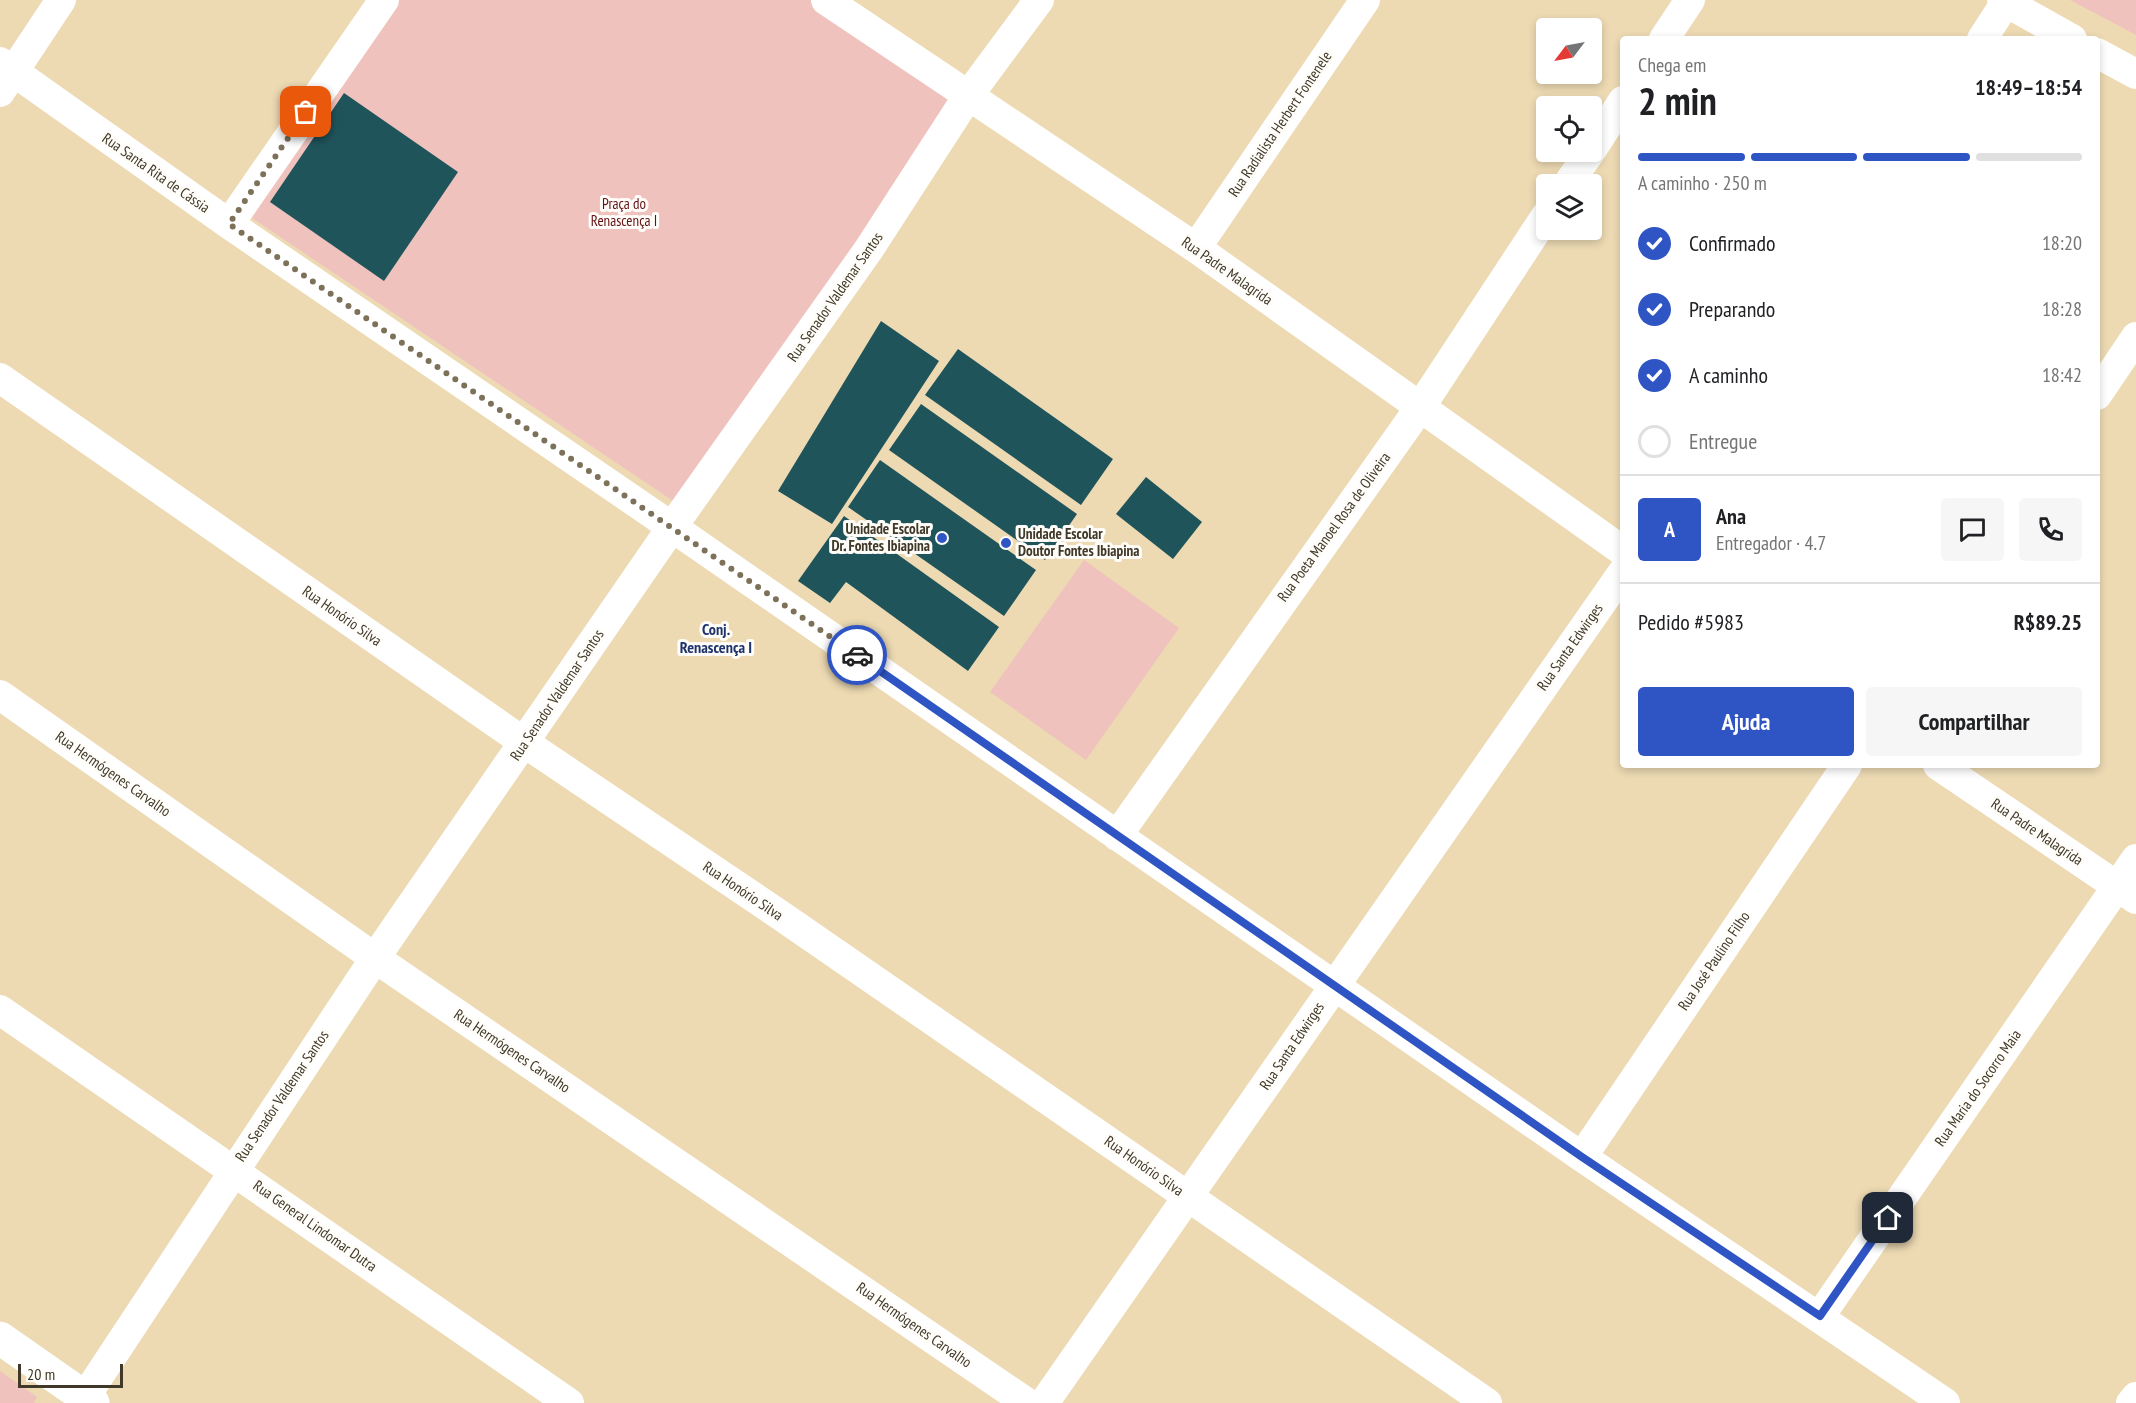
<!DOCTYPE html>
<html lang="pt">
<head>
<meta charset="utf-8">
<style>
  :root { --surface:#fff; --page:#f6f6f6; --text:#202124; --muted:#757577; --line:#e0e0e0; --accent:#2f55c4 }
  body { margin:0; font-family:"PT Sans Narrow",sans-serif; background:var(--page); color:var(--text); height:100vh; display:flex; flex-direction:column; font-size:22px; white-space:nowrap }
  * { box-sizing:border-box; margin:0 }
  p { font-size:20px; color:var(--muted) }
  .icon { flex:none; width:33px; height:33px; fill:none; stroke:currentColor; stroke-width:2; stroke-linecap:round; stroke-linejoin:round }
  .map { position:relative; flex:1; overflow:hidden }
  .side { position:absolute; left:1620px; top:36px; width:480px; height:732px; display:flex; flex-direction:column; background:var(--surface); border-radius:6px; box-shadow:0 3px 9px #0003 }
  .side>* { flex:none }
  .needle { width:39px; rotate:238deg }
  .fabs { position:absolute; left:1536px; top:18px; display:grid; gap:12px }
  .fabs a { display:grid; place-items:center; width:66px; height:66px; border-radius:6px; background:var(--surface); box-shadow:0 3px 9px #0003; font-size:30px }
  .scale { position:absolute; left:18px; bottom:15px; width:105px; box-sizing:border-box; padding-left:6px; border:3px solid #403929; border-top:0; font-size:16px; line-height:21px; white-space:nowrap; color:#403929; -webkit-text-stroke:4px #fffdf9; paint-order:stroke }
  .pin { position:absolute; display:grid; place-items:center; width:51px; height:51px; color:#fff; margin:-26px; border-radius:12px; box-shadow:0 3px 9px #0006 }
  .courier { position:absolute; display:grid; place-items:center; width:60px; height:60px; margin:-30px; border:4px solid #2f55c4; border-radius:50%; background:#fff; color:#222; box-shadow:0 2px 8px #0007 }
  .headline em { font-style:normal; font-weight:600 }
  .headline div { display:flex; flex-direction:column-reverse }
  .headline { display:flex; align-items:center; justify-content:space-between; height:102px; padding:0 18px }
  h1 { font-size:39px; font-weight:600; line-height:45px }
  .bar { display:grid; grid-template-columns:repeat(4,1fr); gap:9px 6px; align-content:center; height:72px; padding:0 18px }
  .bar i { height:8px; border-radius:4px; background:var(--line) }
  .bar .active { background:var(--accent) }
  .bar p { grid-column:span 4 }
  .line { display:flex; align-items:center; gap:15px; padding:0 18px; border-top:2px solid var(--line) }
  .line div { flex:1 }
  .round { display:grid; place-items:center; flex:none; width:63px; height:63px; border-radius:6px; background:var(--page) }
  ol { padding:0 18px; list-style:none }
  li { display:flex; align-items:center; gap:18px; height:66px }
  li p { margin-inline-start:auto }
  li .icon { padding:6px; border-radius:50%; background:var(--accent); color:#fff; stroke-width:4 }
  li:last-child { color:var(--muted) }
  li i { width:33px; height:33px; border:3px solid var(--line); border-radius:50% }
  .button { display:flex; gap:12px; margin-top:auto; padding:12px 18px }
  .button a { flex:1; height:69px; border-radius:6px; background:var(--accent); color:#fff; font-size:24px; font-weight:600; line-height:69px; text-align:center }
  .button a+a { background:var(--page); color:var(--text) }
  .map>svg:first-child { display:block }
  .green { fill:#efc2bd }
  .building { fill:#20545b }
  .lines { fill:none; stroke-linecap:round; stroke-linejoin:round }
  .minor { stroke:#fff; stroke-width:30 }
  .secondary { stroke:#fff; stroke-width:33 }
  .done { stroke:#7d7159; stroke-width:6; stroke-dasharray:0 10.8 }
  .route { stroke:#2f55c4; stroke-width:8 }
  .poi-dot { fill:#2f55c4; stroke:#fffdf9; stroke-width:2 }
  .labels { text-anchor:middle; stroke-width:6; stroke-linejoin:round; paint-order:stroke }
  .street-label { font-size:15px; fill:#403929; stroke:#fffdf9 }
  .park-label { font-size:15px; fill:#631213; stroke:#fffdf9 }
  .poi-label { font-size:15px; font-weight:bold; fill:#403929; stroke:#fffdf9; text-anchor:end }
  .neighbourhood-label { font-size:16px; font-weight:bold; fill:#1e336a; stroke:#fffdf9 }
</style>
</head>
<body>
<div class="map">
<svg width="2136" height="1403" viewBox="0 0 2136 1403">
  <rect width="100%" height="100%" fill="#eddab3"/>
  <path class="green" d="M399,0H814L957,96L682,507L252,218L334,83Z
    M2070,0H2136V35Z
    M1084,560L1179,628L1086,760L990,692Z
    M0,1371L37,1397L34,1403H0Z"/>
  <path class="building" d="M344,93L458,172L384,281L270,202Z
    M881,321L939,361L832,524L778,491Z
    M958,349L1113,459L1081,505L925,395Z
    M921,404L1077,514L1045,560L889,450Z
    M880,460L1036,570L1004,616L848,507Z
    M1146,477L1202,522L1173,559L1116,514Z
    M844,516L999,627L968,671L846,582L830,603L798,581Z"/>
  <g class="lines">
    <path class="minor" d="M826,0L1196,248L1623,551
      M2002,0L2072,39
      M1664,39L1690,0
      M1982,39L2006,2
      M2097,53L2136,74
      M0,62L229,224L672,527L1582,1157L1945,1403
      M0,92L61,0
      M1592,149L1623,101
      M1568,184L1590,152
      M229,224L384,0
      M1196,248L1365,0
      M0,378L525,743L780,915L1487,1403
      M2097,395L2136,337
      M0,695L375,958L1027,1403
      M1938,765L2136,899
      M1117,836L1421,406L1546,216
      M0,1010L569,1403
      M1582,1157L1847,765
      M1820,1316L2136,859
      M81,1403L375,958L672,527L869,249L968,96L1039,0
      M1044,1403L1623,572
      M2131,1403L2136,1397"/>
    <path class="secondary" d="M0,1338L93,1403"/>
  </g>
  <g class="lines">
    <path class="done" d="M306,112L229,224L857,655"/>
    <path class="route" d="M857,655L1582,1157L1820,1316L1888,1218"/>
  </g>
  <g class="poi-dot">
    <circle cx="942" cy="538" r="6"/>
    <circle cx="1006" cy="543" r="6"/>
  </g>
  <g class="labels">
    <g class="street-label">
      <text transform="translate(1280 124) rotate(-56)" y="5">Rua Radialista Herbert Fontenele</text>
      <text transform="translate(156 173) rotate(35)" y="5">Rua Santa Rita de Cássia</text>
      <text transform="translate(1227 271) rotate(35)" y="5">Rua Padre Malagrida</text>
      <text transform="translate(835 297) rotate(-55)" y="5">Rua Senador Valdemar Santos</text>
      <text transform="translate(1334 527) rotate(-54)" y="5">Rua Poeta Manoel Rosa de Oliveira</text>
      <text transform="translate(342 616) rotate(35)" y="5">Rua Honório Silva</text>
      <text transform="translate(1570 647) rotate(-55)" y="5">Rua Santa Edwirges</text>
      <text transform="translate(557 695) rotate(-56)" y="5">Rua Senador Valdemar Santos</text>
      <text transform="translate(113 774) rotate(35)" y="5">Rua Hermógenes Carvalho</text>
      <text transform="translate(2037 832) rotate(34)" y="5">Rua Padre Malagrida</text>
      <text transform="translate(743 891) rotate(34)" y="5">Rua Honório Silva</text>
      <text transform="translate(1714 961) rotate(-56)" y="5">Rua José Paulino Filho</text>
      <text transform="translate(1292 1046) rotate(-56)" y="5">Rua Santa Edwirges</text>
      <text transform="translate(512 1051) rotate(34)" y="5">Rua Hermógenes Carvalho</text>
      <text transform="translate(1978 1088) rotate(-55)" y="5">Rua Maria do Socorro Maia</text>
      <text transform="translate(282 1096) rotate(-56)" y="5">Rua Senador Valdemar Santos</text>
      <text transform="translate(1144 1166) rotate(35)" y="5">Rua Honório Silva</text>
      <text transform="translate(315 1226) rotate(35)" y="5">Rua General Lindomar Dutra</text>
      <text transform="translate(914 1325) rotate(35)" y="5">Rua Hermógenes Carvalho</text>
    </g>
    <g class="park-label">
      <text x="624" y="209">Praça do<tspan x="624" dy="17">Renascença I</tspan></text>
    </g>
    <g class="poi-label">
      <text x="930" y="534">Unidade Escolar<tspan x="930" dy="17">Dr. Fontes Ibiapina</tspan></text>
      <text x="1018" y="539" text-anchor="start">Unidade Escolar<tspan x="1018" dy="17">Doutor Fontes Ibiapina</tspan></text>
    </g>
    <g class="neighbourhood-label">
      <text x="716" y="635">Conj.<tspan x="716" dy="18">Renascença I</tspan></text>
    </g>
  </g>
</svg>
<div class="fabs">
<a><svg class="needle" viewBox="-14 -14 28 28"><path d="M0-13l5 13h-10z" fill="#e53935"/><path d="M0 13l5-13h-10z" fill="#757577"/></svg></a>
<a><svg class="icon" aria-label="locate" viewBox="0 0 24 24"><circle cx="12" cy="12" r="6"/><path d="M12 2v4M12 18v4M2 12h4M18 12h4"/></svg></a>
<a><svg class="icon" aria-label="layers" viewBox="0 0 24 24"><path d="M12 4l9 5-9 5-9-5zM3 14l9 5 9-5"/></svg></a>
</div>
<div class="scale">20 m</div>
<div class="pin" style="left:306px;top:112px;background:#ea580c"><svg class="icon" aria-label="bag" viewBox="0 0 24 24"><path d="M5 8h14l-1 12H6zM9 8a3 3 0 0 1 6 0"/></svg></div>
<div class="pin" style="left:1888px;top:1218px;background:#1f2937"><svg class="icon" aria-label="home" viewBox="0 0 24 24"><path d="M3 11l9-7 9 7M6 9v11h12V9"/></svg></div>
<div class="courier" style="left:857px;top:655px"><svg class="icon" aria-label="car" viewBox="0 0 24 24"><path d="M5 17H2v-5l4-1 3-4h7l3 4 3 1v5h-3M9 17h6M6 11h13"/><circle cx="7" cy="17" r="2"/><circle cx="17" cy="17" r="2"/></svg></div>
<section class="side">
<div class="headline"><div><h1>2 min</h1><p>Chega em</p></div><em>18:49–18:54</em></div>
<div class="bar"><i class="active"></i><i class="active"></i><i class="active"></i><i></i><p>A caminho · 250 m</p></div>
<ol>
<li><svg class="icon" aria-label="check" viewBox="0 0 24 24"><path d="M5 12l5 5 9-10"/></svg>Confirmado<p>18:20</p></li>
<li><svg class="icon" aria-label="check" viewBox="0 0 24 24"><path d="M5 12l5 5 9-10"/></svg>Preparando<p>18:28</p></li>
<li><svg class="icon" aria-label="check" viewBox="0 0 24 24"><path d="M5 12l5 5 9-10"/></svg>A caminho<p>18:42</p></li>
<li><i></i>Entregue</li>
</ol>
<div class="line" style="height:108px"><b class="round" style="background:var(--accent);color:#fff">A</b><div><b>Ana</b><p>Entregador · 4.7</p></div><a class="round"><svg class="icon" aria-label="chat" viewBox="0 0 24 24"><path d="M4 5h16v11H9l-5 4z"/></svg></a><a class="round"><svg class="icon" aria-label="phone" viewBox="0 0 24 24"><path d="M5 4h4l2 5-3 2q2 4 5 5l2-3 5 2v4C11 20 4 13 5 4z"/></svg></a></div>
<div class="line" style="height:78px"><div>Pedido #5983</div><b>R$89.25</b></div>
<div class="button"><a>Ajuda</a><a>Compartilhar</a></div>
</section>
</div>
</body>
</html>
